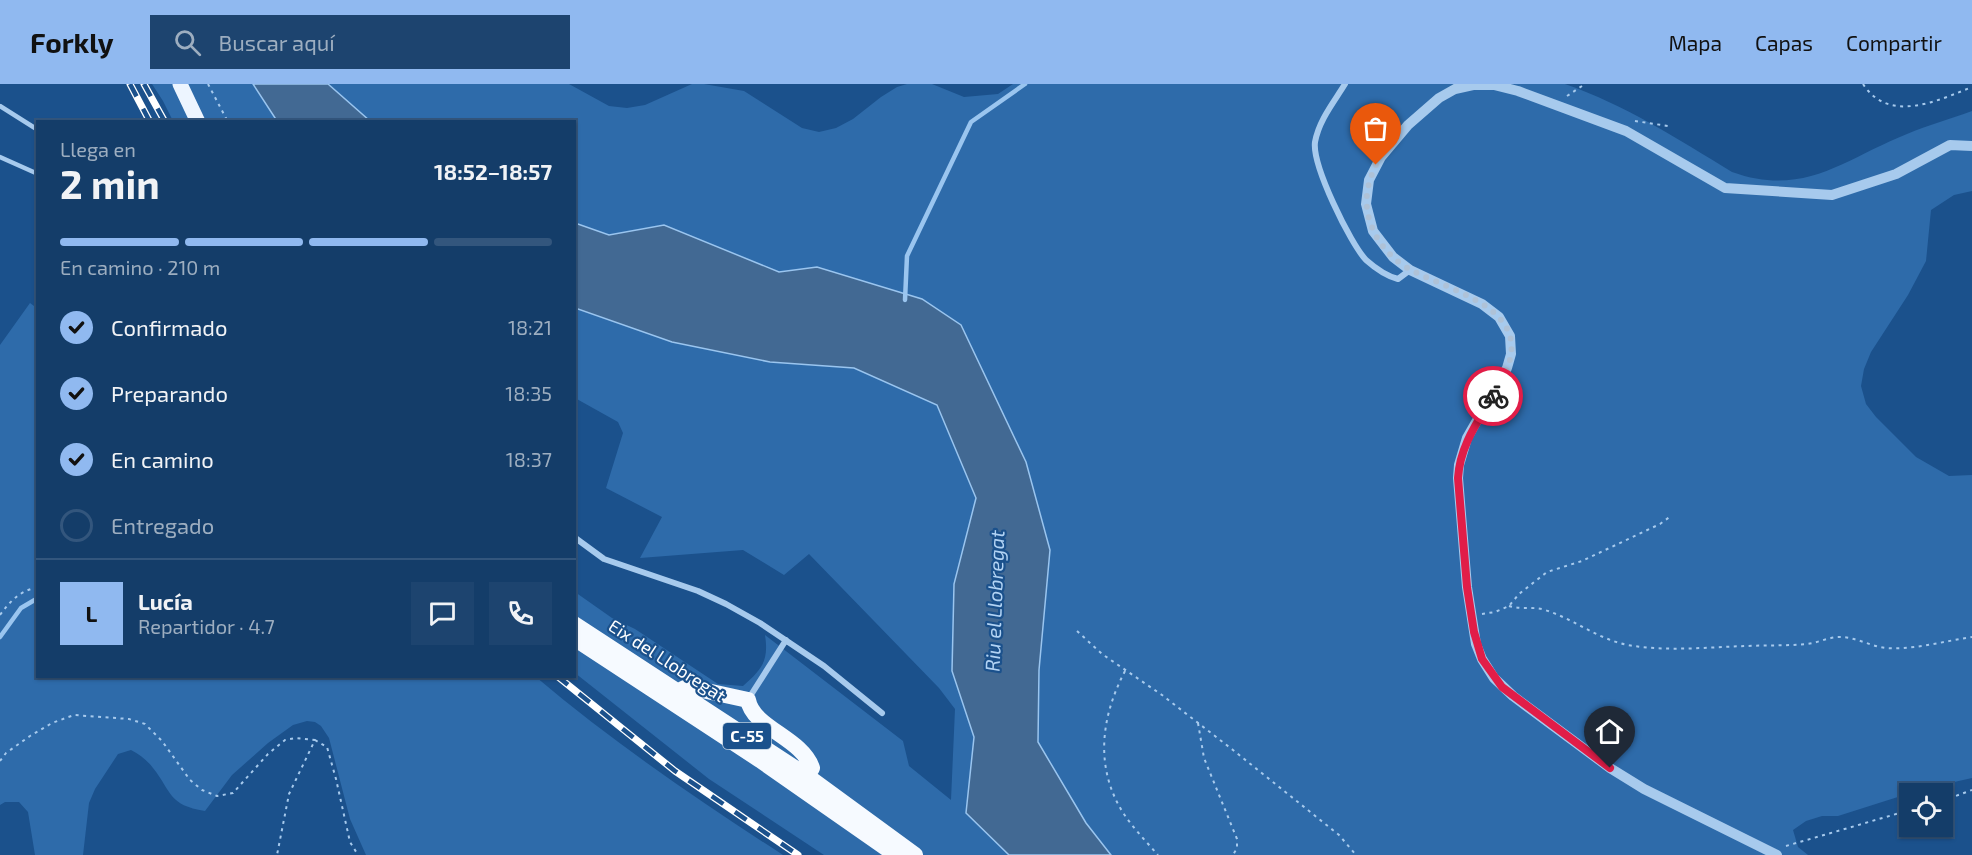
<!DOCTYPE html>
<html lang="es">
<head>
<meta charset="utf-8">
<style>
  :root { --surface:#143d69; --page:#1d446f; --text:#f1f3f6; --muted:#9daec0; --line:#33567d; --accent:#90b9f0 }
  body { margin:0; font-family:"Exo 2",sans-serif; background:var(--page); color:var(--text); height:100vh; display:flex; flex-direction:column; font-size:22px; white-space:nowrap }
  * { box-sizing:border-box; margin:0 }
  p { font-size:20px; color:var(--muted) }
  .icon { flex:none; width:33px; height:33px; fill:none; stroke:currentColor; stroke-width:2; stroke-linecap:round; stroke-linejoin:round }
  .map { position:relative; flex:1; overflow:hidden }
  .sheet { position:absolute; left:36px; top:36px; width:540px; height:558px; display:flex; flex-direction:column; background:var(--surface); border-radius:0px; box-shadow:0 2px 4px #0004,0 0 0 2px var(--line) }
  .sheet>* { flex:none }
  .fabs { position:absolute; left:1899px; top:699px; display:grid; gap:12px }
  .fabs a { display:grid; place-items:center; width:54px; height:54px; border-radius:0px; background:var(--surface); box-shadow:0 2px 4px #0004,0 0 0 2px var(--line); font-size:30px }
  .pin { position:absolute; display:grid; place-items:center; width:51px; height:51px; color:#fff; margin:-62px -26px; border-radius:50% 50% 50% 0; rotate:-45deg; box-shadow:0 0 6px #0007 }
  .pin .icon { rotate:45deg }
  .courier { position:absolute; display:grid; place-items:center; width:60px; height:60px; margin:-30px; border:4px solid #e11d48; border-radius:50%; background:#fff; color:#222; box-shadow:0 2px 8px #0007 }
  .head em { font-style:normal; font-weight:700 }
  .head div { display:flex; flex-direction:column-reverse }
  .head { display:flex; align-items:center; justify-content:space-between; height:102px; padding:0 24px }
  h1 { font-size:39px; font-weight:700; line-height:45px }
  .bar { display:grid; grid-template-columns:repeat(4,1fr); gap:9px 6px; align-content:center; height:72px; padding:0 24px }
  .bar i { height:8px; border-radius:4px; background:var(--line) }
  .bar .on { background:var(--accent) }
  .bar p { grid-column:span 4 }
  .line { display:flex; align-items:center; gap:15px; padding:0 24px; border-top:2px solid var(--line) }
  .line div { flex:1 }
  .round { display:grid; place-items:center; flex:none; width:63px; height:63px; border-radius:0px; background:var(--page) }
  ol { padding:0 24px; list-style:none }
  li { display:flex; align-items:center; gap:18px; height:66px }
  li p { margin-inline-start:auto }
  li .icon { padding:6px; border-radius:50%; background:var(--accent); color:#111; stroke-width:4 }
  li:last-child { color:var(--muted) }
  li i { width:33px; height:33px; border:3px solid var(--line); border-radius:50% }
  header { display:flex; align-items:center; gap:36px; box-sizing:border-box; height:84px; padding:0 30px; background:var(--accent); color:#111 }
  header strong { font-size:28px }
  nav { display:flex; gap:33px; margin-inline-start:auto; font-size:21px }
  .search { width:420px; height:54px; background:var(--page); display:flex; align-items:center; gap:15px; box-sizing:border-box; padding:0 21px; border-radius:0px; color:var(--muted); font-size:22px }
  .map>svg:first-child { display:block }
  .green { fill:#2e6baa }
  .water { fill:#426993; stroke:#9ac5ef; stroke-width:1.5 }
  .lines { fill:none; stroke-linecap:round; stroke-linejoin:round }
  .stream { stroke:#9ac5ef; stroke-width:4.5 }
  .path { stroke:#a7caed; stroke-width:2; stroke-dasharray:3 4.5; stroke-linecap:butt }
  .service { stroke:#a7caed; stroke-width:4.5 }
  .minor { stroke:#a7caed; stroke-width:6 }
  .tertiary { stroke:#a7caed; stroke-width:10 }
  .primary { stroke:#edf5ff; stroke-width:15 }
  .trunk { stroke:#f6faff; stroke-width:16 }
  .rail-casing { stroke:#fff; stroke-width:7 }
  .rail { stroke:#1b518c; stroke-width:4.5; stroke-dasharray:14; stroke-linecap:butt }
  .done { stroke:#afc2d7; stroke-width:6; stroke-dasharray:0 10.8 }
  .route { stroke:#e11d48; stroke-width:8 }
  .labels { text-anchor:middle; stroke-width:4.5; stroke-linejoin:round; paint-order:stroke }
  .shield { fill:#1b518c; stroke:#bbcbdc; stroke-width:1.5 }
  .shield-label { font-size:16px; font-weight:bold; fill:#fff }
  .street-label { font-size:18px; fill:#fff; stroke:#1b518c }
  .water-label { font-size:20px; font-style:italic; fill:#b2d3f4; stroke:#1b518c }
</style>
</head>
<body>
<header>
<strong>Forkly</strong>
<div class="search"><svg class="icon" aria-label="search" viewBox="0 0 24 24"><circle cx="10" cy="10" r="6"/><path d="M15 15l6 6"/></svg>Buscar aquí</div>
<nav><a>Mapa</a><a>Capas</a><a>Compartir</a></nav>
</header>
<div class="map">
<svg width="1972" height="771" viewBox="0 0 1972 771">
  <rect width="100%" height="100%" fill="#1b518c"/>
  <path class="green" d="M152,0H253L277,37H173L163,17Z
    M328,0H569L609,22L627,24L645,21L692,0H704L744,7L802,44L819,48L836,44L853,35L881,13L897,3L907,0H932L964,13L998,10L1013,0H1565C1625,21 1678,55 1732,88C1805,114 1844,75 1907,50C1928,41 1950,35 1972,27V107L1954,111L1931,126L1926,177L1908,211L1871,268L1864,285L1861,302L1866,320L1876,333L1916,373L1949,392L1972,391V694L1923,705L1838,732H1822L1806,737L1793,746L1798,763L1808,771H1111L1086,739L1038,658L1039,586L961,241L922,215L817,183L779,188L664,141L609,151L575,139L574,38L370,37Z
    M30,219L38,225V592L536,593C614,659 698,716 783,771H366L350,735L329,654L321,642L315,638L307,637L293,641L268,659L232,691L205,727C168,721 172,708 153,684C147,676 140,671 131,666L118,670L95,705L89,719L83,771H35L28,728L19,718H5L0,721V261Z
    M575,224L672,258L770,278L854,284L937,321L976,414L954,500L952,587L974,653L966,729L1009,771H824L709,695L575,589V508L612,534L635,545L718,600L743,602C762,585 769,577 765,551L903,657L909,682L951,716L955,625L939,604L809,470L784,491L743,466L640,474L662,433L606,404L623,349L618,338L575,314Z"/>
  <path class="water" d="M253,0H328L370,37H277Z
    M575,139L609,151L664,141L779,188L817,183L922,215L961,241L1026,378L1050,466L1039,586L1038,658L1086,739L1111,771H1009L966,729L974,653L952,587L954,500L976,414L937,321L854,284L770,278L672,258L575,224Z"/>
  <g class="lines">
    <path class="stream" d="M905,216L907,172L971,38L1025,0
      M0,553L21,524L38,514"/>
    <path class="path" d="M208,0L228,38
      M1863,0C1889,40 1937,17 1972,3
      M1567,12L1585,0
      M1635,37L1668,42
      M1509,522C1522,526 1533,522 1545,526C1574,535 1597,555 1628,561C1667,568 1708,563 1747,562C1767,561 1786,562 1806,560C1817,559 1827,554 1837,553C1854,552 1869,562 1886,564C1915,566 1944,557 1972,553
      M1482,530L1495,528L1509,522L1519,510L1547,488L1582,477L1660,440L1671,432
      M0,531C11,516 20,507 38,503
      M1077,547L1102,570L1162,611L1233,666L1339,751L1356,771
      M1125,587C1103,629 1095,676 1118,720C1128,739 1144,755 1158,771
      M1198,639L1204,674L1237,755V764L1233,771
      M315,656L327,663L336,695L350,758L358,771
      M0,677L6,669L30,652L52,639L74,631L129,635L145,640L162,657L190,696L202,706L217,712L233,709L268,670L285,656L295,654L315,656L289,710L277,771
      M1942,717L1972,706
      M1786,762L1910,726"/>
    <path class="service" d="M0,22L38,46
      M0,73L38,90"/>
    <path class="minor" d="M1345,0C1334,18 1319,36 1315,58C1312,81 1350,159 1366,176C1375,184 1386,192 1398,195L1410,186
      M574,453L604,475L698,507L726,520L760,539L824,582L882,629
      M749,614L786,556"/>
    <path class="tertiary" d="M1777,771L1644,705L1610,684L1513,612L1494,594L1482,575L1476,560L1467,503L1458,394L1459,381L1467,354L1507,284L1511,270L1510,252L1499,233L1482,220L1410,186L1393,173L1373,147L1366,120L1369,96L1381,73L1408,41L1439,14L1455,5L1473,1H1494L1518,7L1626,47L1725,104L1832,111L1896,90L1950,61L1972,62"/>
    <path class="primary" d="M180,0L198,38"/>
    <path class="trunk" d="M574,540L807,692L915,771
      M574,554L760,676L896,771
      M679,607L685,604H693L748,616C753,644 802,654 812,684L807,692"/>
    <g class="rail-casing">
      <path id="rail" d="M130,0L150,38
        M144,0L165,38
        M557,592L675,687L798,771"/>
    </g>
    <use href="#rail" class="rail"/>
  </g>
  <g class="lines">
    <path class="done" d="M1376,81C1366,102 1363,121 1372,143C1377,157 1388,170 1400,179C1432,203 1519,216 1511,270C1509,285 1500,299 1493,312"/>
    <path class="route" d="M1493,312C1477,339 1460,362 1458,394L1467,503L1474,548L1482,575L1502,603L1610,684"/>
  </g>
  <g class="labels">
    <rect class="shield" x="723" y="639" width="48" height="26" rx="4.5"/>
    <g class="shield-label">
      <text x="747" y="658">C-55</text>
    </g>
    <g class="street-label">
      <text transform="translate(667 577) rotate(33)" y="6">Eix del Llobregat</text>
    </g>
    <g class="water-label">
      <text transform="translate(995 517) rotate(-88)" y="7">Riu el Llobregat</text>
    </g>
  </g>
</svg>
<div class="fabs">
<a><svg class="icon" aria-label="locate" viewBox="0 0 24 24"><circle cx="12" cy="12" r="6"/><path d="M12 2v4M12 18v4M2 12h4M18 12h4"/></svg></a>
</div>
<div class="pin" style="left:1376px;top:81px;background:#ea580c"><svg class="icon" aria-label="bag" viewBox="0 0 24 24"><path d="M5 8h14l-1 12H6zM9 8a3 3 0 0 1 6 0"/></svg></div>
<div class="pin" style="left:1610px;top:684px;background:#1f2937"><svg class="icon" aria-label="home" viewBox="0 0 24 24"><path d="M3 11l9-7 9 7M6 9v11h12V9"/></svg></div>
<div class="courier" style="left:1493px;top:312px"><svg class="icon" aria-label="bike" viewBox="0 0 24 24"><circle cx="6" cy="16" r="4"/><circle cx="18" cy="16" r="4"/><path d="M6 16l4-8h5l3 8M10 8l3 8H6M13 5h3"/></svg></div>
<section class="sheet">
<div class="head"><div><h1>2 min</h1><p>Llega en</p></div><em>18:52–18:57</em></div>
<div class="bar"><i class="on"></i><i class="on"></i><i class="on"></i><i></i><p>En camino · 210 m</p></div>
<ol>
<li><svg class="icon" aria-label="check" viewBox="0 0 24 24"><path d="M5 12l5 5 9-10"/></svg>Confirmado<p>18:21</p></li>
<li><svg class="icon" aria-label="check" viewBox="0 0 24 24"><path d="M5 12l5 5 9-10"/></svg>Preparando<p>18:35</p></li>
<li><svg class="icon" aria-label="check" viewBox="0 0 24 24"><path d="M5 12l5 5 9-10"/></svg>En camino<p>18:37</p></li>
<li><i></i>Entregado</li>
</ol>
<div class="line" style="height:108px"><b class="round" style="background:var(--accent);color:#111">L</b><div><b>Lucía</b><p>Repartidor · 4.7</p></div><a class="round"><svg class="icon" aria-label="chat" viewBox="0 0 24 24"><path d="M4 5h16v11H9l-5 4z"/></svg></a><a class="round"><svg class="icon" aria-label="phone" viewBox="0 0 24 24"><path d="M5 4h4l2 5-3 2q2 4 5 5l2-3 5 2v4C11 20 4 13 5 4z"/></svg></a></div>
</section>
</div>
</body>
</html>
